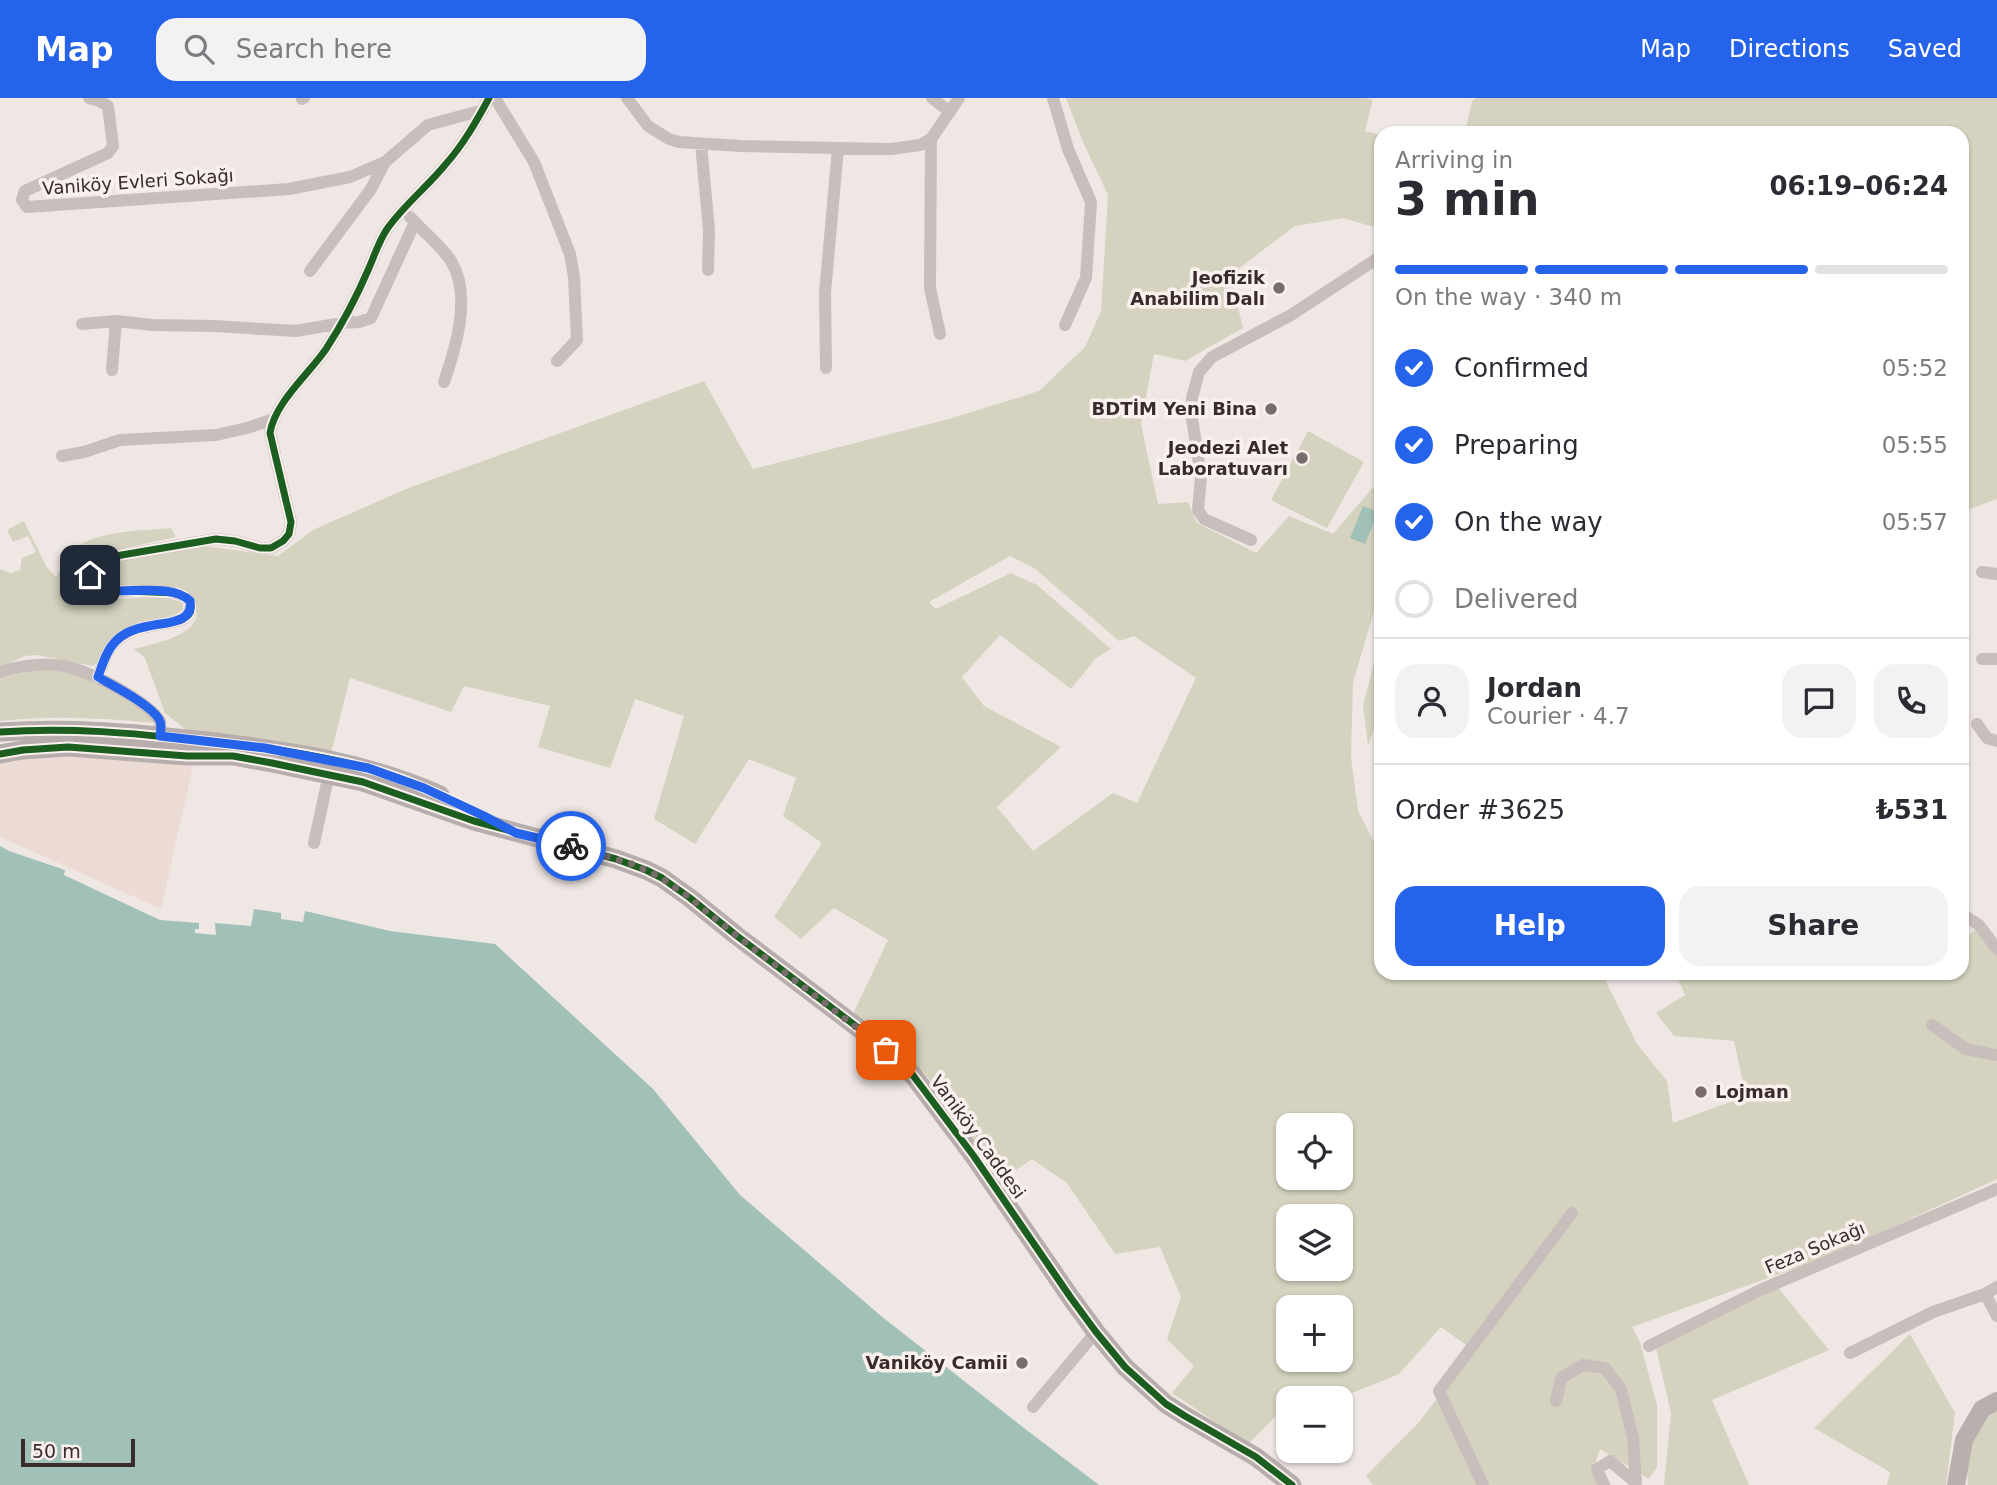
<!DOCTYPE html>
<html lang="en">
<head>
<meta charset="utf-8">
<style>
  :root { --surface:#fff; --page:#f2f2f3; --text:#2b2b33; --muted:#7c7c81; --line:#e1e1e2; --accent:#2563eb }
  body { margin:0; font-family:"DejaVu Sans",sans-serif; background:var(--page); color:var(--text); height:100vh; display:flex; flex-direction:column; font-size:26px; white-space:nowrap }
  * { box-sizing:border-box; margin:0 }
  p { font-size:23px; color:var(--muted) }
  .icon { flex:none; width:38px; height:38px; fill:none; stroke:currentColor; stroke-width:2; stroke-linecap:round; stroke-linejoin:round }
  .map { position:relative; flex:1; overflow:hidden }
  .drawer { position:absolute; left:1374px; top:28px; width:595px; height:854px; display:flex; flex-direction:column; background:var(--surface); border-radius:21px; box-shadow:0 2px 5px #0004 }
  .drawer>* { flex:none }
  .buttons { position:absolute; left:1276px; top:1015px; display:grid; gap:14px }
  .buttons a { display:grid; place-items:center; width:77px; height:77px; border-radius:14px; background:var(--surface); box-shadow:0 2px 5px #0004; font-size:35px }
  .scale { position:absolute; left:21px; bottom:18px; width:114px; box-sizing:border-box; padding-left:7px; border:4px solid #392b2b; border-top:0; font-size:19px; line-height:24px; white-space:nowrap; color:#392b2b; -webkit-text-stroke:5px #faf0ed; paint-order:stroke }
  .pin { position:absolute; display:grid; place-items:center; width:60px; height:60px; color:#fff; margin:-30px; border-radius:14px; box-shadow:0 4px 10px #0006 }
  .courier { position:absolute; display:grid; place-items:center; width:70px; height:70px; margin:-35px; border:5px solid #2563eb; border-radius:50%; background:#fff; color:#222; box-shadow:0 2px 9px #0007 }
  .summary em { font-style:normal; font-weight:700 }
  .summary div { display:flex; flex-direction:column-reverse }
  .summary { display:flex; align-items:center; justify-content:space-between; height:119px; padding:0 21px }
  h1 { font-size:46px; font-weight:700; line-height:52px }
  .bar { display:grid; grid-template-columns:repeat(4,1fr); gap:10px 7px; align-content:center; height:84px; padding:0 21px }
  .bar i { height:9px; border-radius:5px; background:var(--line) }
  .bar .current { background:var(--accent) }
  .bar p { grid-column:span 4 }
  .line { display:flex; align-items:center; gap:18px; padding:0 21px; border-top:2px solid var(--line) }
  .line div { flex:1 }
  .round { display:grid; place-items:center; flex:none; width:74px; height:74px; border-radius:21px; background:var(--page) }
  ol { padding:0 21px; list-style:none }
  li { display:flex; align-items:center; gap:21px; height:77px }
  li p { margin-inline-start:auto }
  li .icon { padding:7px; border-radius:50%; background:var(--accent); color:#fff; stroke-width:4 }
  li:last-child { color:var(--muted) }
  li i { width:38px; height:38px; border:4px solid var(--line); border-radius:50% }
  .button { display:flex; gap:14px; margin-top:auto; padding:14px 21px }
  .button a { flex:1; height:80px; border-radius:21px; background:var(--accent); color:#fff; font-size:28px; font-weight:700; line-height:80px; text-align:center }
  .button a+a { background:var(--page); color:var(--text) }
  header { display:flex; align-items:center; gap:42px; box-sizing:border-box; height:98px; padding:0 35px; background:var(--accent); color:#fff }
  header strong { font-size:33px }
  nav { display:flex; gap:38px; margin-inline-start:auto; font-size:24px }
  .search { width:490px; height:63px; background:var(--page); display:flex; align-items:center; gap:18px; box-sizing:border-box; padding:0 24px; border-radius:21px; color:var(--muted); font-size:26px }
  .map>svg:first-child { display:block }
  .green { fill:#d5d3bf; fill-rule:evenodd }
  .plaza { fill:#ecdbd5 }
  .water { fill:#a1c0b7 }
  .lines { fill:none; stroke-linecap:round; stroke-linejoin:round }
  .street { stroke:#c8bfbd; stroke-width:12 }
  .secondary { stroke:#b9afad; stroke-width:18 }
  .primary { stroke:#b7adac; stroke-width:19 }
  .cycleway-casing { stroke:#faf0ed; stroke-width:11 }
  .cycleway { stroke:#1b5e20; stroke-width:7 }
  .done { stroke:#796d6c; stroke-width:7; stroke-dasharray:0 12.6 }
  .route { stroke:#2563eb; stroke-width:9 }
  .poi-dot { fill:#796d6c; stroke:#faf0ed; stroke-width:2.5 }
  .labels { text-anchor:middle; stroke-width:7; stroke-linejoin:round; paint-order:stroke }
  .street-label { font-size:18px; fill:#392b2b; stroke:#faf0ed }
  .poi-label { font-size:18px; font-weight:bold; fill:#392b2b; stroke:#faf0ed; text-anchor:end }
</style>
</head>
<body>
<header>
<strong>Map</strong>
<div class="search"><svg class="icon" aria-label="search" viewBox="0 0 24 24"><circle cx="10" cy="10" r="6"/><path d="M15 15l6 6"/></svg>Search here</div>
<nav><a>Map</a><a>Directions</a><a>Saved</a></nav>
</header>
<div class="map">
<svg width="1997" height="1387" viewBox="0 0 1997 1387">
  <rect width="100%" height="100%" fill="#efe7e4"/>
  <path class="green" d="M1066,0H1365L1373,2L1365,33L1381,37V131L1343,120L1295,128L1230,177L1243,230L1185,263L1154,256L1141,326L1158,406L1188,404L1197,425L1256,455L1289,418L1333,436L1381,380V489L1353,585L1351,659L1358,713L1381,757V875H1602L1637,946L1667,983L1673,1025L1746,998L1734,943L1674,938L1656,915L1685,897L1675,875H1962V844L1975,831L1997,849V1081L1832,1157L1632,1229L1640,1244L1657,1307V1369L1649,1381L1600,1351L1595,1367L1597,1387H1373L1366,1378L1420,1323L1473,1252L1441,1229L1399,1276L1340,1300H1323L1304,1290L1294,1300H1288V1306L1248,1346L1172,1295L1194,1268L1167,1241L1181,1199L1160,1149L1115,1156L1067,1085L1032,1061L1002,1081L925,976L853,916L888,842L834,810L801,841L774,819L822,745L783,718L796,680L749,661L695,746L654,721L684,618L635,601L610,670L538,649L550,608L464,588L451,614L350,580L331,655L189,634L165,615L145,560L134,551C152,546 193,539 197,517C197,512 194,505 193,500L178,491L132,487L107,488L98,483V472L106,466L197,447L278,458L313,432L406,391L704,283L753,371L949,321L1039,293L1085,249L1101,213L1108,97L1083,44ZM1010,458L1034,470L1119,543L1134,538L1196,580L1137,705L1113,695L1033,753L997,709L1061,649L984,608L962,579L1000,537L1071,591L1096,560L1111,551L1037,487L1011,475L936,511L929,504ZM1288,1027H1340V1080H1288ZM1288,1118H1340V1171H1288ZM1288,1209H1340V1262H1288Z
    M1477,0H1997V401L1962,414V35H1465L1472,3Z
    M1308,333L1364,364L1327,430L1271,402Z
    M24,423L46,468L56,479C62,470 67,458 75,451C96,432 143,433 171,430L176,439L93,457L82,467C73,521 159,489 182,505L183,511C170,524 146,517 131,528C116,539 108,558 93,568L37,557L25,558L0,569V471L11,475L20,472L22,460L36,454L28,438L13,444L7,432Z
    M1381,538V624L1377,623L1368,647L1363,607Z
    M40,571C53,573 66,573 78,577C103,583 139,608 157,625C104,620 53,617 0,623V580Z
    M1779,1191L1829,1252L1712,1302L1749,1387H1664L1671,1315L1654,1241L1711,1210Z
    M1910,1236L1955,1315L1946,1387H1887L1890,1374L1814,1330Z
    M1997,1313V1387H1968L1965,1334Z"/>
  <path class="plaza" d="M31,659L144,660L193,668L161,811L0,739V665Z"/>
  <path class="water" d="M1363,408L1378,414L1365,446L1350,440Z
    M0,748L9,753L65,772L64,777L160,822L199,825V831H195V835L216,837L215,825L251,828L254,811L281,815V821L303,824L305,813L390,833L495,846L653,991L740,1097L881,1218L1024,1330L1099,1387H0Z"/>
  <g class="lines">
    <path class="street" d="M89,0L99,3L108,8L113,48L108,55L25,93L22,102L27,109L289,91L350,79L385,64L428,27L483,12
      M495,0L534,64L570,156L574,179L577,242L557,263
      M627,0L648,28L669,41L679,44L741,48L891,51L920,47L931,41L959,0
      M932,0L950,14
      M1053,0L1068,51L1091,104L1086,180L1065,227
      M302,1L304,0
      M931,41L930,190L940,236
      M701,46L709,132L708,172
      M410,119C423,134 441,147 451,163C472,197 456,249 444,284
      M310,173L371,91L385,64
      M82,226L116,223L153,227L215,228L296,233L342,225L359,224L371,220L415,124
      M826,270L825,195L838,50
      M112,272L116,223
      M62,358L84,354L120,342L216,337L247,330L274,321
      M1251,442L1204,421L1198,412L1201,379L1192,320V300L1199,274L1212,259L1291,217L1381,158
      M1982,474L1997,476
      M1982,561H1997
      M0,574C51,559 77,567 121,592C135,600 151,610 160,623V638
      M98,579C103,566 107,549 119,541C132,531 148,528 165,525C170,524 176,524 181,522C198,514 191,500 177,495L103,492C87,483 86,467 104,460L216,441L235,443L260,450H271L283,443L289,436L291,424L270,335C275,304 309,276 326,251C343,225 357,198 369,170C375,156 379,143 387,131C404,107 427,89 445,67C463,47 476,24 489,0
      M1977,626L1987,640L1997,643
      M314,745L329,676
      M1962,816L1979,827L1997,851
      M1932,927L1966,951L1997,957
      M1997,1189L1985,1196L1997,1218
      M1649,1248L1758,1193L1997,1091
      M1850,1255L1933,1214L1985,1196
      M1556,1303L1561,1280L1583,1267L1605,1270L1621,1291L1633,1340L1636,1385L1610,1363L1597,1371L1604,1387
      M1033,1309L1096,1234
      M1483,1387L1439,1293L1572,1115"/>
    <path class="secondary" d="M1956,1387L1964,1342L1982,1311L1997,1303"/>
    <path class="primary" d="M0,634C71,629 136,635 207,643C288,653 364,663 440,697
      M0,656L23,652L68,649L187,658H233L272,665L363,684L474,723L616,761L646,772L662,780L690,800L737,838L865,935L912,976L973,1057L1071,1200L1096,1234L1125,1269L1166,1306L1185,1318L1256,1359L1292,1387"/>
    <g class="cycleway-casing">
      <path id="cycleway" d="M98,579C103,566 107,549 119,541C132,531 148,528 165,525C170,524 176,524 181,522C198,514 191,500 177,495L103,492C87,483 86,467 104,460L216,441L235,443L260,450H271L283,443L289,436L291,424L270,335C275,304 309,276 326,251C343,225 357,198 369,170C375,156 379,143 387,131C404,107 427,89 445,67C463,47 476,24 489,0
        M0,634C69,629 134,635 203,643C258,649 313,655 367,670C401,679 434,694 466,709
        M0,656L23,652L68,649L187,658H233L272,665L363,684L474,723L616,761L646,772L662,780L690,800L737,838L865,935L912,976L973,1057L1071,1200L1096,1234L1125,1269L1166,1306L1185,1318L1256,1359L1292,1387"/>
    </g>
    <use href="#cycleway" class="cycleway"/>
  </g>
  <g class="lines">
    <path class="done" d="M571,748L632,766L662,780L690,800L737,838L886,952"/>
    <path class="route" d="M90,477L94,486L103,492C127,496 172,485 190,503C194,526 165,524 149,528C137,530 123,535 115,544C106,553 102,568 98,579C113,588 150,606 159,621C162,626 161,632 160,638L265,650L368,670L424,690L484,718L516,735L571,748"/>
  </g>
  <g class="poi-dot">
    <circle cx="1279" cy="190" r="7"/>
    <circle cx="1271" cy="311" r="7"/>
    <circle cx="1302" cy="360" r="7"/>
    <circle cx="1701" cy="994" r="7"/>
    <circle cx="1022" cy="1265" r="7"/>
  </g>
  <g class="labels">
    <g class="street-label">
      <text transform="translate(138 84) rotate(-4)" y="6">Vaniköy Evleri Sokağı</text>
      <text transform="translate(978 1039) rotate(54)" y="6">Vaniköy Caddesi</text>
      <text transform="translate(1815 1150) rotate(-23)" y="6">Feza Sokağı</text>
    </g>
    <g class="poi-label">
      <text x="1265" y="186">Jeofizik<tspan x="1265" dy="21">Anabilim Dalı</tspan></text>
      <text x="1257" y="317">BDTİM Yeni Bina</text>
      <text x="1288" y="356">Jeodezi Alet<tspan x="1288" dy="21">Laboratuvarı</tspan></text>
      <text x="1715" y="1000" text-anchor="start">Lojman</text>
      <text x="1008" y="1271">Vaniköy Camii</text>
    </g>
  </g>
</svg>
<div class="buttons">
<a><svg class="icon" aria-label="locate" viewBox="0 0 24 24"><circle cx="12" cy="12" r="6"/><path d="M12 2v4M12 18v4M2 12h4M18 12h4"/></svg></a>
<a><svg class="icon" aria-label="layers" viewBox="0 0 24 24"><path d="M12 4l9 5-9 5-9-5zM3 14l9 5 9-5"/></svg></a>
<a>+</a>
<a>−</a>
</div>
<div class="scale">50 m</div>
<div class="pin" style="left:886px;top:952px;background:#ea580c"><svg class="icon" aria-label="bag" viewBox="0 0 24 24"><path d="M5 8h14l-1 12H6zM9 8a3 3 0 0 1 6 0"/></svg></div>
<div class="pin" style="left:90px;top:477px;background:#1f2937"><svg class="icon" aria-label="home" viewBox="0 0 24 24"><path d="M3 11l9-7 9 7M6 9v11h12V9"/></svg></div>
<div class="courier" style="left:571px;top:748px"><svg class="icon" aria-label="bike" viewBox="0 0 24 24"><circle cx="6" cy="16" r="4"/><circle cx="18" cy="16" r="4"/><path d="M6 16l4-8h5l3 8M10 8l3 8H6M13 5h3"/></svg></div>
<section class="drawer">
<div class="summary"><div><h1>3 min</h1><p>Arriving in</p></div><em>06:19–06:24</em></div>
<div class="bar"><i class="current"></i><i class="current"></i><i class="current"></i><i></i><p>On the way · 340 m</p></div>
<ol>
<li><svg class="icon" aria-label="check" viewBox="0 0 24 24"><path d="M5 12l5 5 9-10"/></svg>Confirmed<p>05:52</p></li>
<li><svg class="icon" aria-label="check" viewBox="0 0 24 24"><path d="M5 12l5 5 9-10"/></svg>Preparing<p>05:55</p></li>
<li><svg class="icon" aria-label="check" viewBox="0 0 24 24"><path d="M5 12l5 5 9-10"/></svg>On the way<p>05:57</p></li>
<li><i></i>Delivered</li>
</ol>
<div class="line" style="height:126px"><a class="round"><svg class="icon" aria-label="person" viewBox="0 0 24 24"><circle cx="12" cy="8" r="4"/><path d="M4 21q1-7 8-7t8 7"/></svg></a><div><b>Jordan</b><p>Courier · 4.7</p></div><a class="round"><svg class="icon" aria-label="chat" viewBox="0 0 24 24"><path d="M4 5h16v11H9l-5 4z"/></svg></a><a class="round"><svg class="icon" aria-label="phone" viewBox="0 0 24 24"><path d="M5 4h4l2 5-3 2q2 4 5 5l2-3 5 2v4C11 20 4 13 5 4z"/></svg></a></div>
<div class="line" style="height:91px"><div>Order #3625</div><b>₺531</b></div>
<div class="button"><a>Help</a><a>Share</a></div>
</section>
</div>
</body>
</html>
